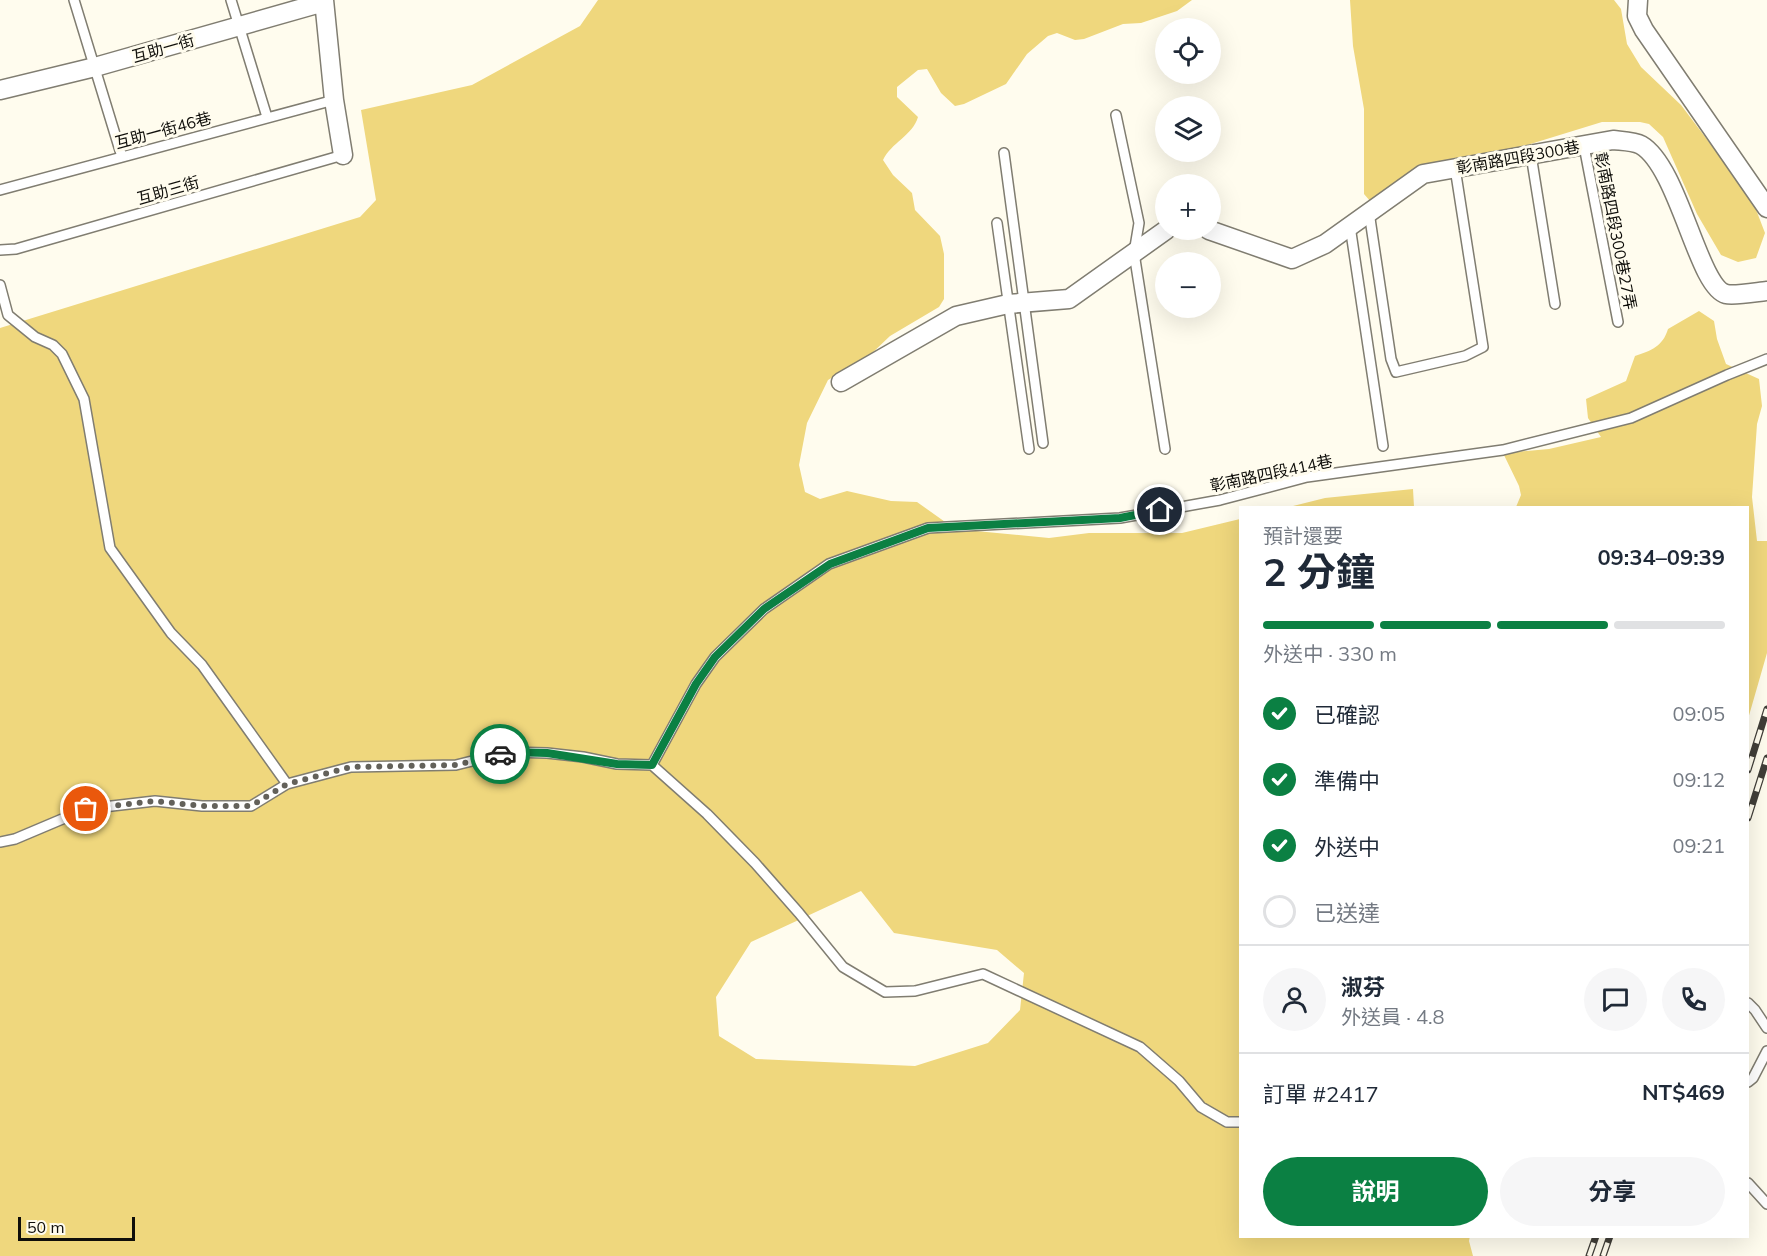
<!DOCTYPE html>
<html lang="zh-TW">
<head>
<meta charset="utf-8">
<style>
  :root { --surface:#fff; --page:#f6f6f7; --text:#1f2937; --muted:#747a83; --line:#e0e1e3; --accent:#0b8043 }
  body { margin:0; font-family:Mulish,"Noto Sans TC",sans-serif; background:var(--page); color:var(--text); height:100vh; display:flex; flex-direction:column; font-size:22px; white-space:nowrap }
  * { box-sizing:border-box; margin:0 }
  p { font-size:20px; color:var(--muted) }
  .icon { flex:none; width:33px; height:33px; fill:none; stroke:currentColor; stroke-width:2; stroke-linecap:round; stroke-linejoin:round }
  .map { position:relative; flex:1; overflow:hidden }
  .panel { position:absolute; left:1239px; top:506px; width:510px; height:732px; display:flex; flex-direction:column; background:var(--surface); border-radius:0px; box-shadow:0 6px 24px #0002 }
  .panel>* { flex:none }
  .tools { position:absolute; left:1155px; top:18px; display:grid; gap:12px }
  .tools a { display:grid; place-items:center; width:66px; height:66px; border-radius:50%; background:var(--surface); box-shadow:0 6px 24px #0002; font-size:30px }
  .scale { position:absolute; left:18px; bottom:15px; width:117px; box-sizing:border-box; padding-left:6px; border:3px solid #0f0e0a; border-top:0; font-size:16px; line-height:21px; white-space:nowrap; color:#0f0e0a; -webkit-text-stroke:4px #fffcee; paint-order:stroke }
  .pin { position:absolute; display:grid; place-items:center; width:51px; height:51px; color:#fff; margin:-26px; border:3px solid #fff; border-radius:50%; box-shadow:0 2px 6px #0007 }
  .courier { position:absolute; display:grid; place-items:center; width:60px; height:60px; margin:-30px; border:4px solid #0b8043; border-radius:50%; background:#fff; color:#222; box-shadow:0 2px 8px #0007 }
  .headline em { font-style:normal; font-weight:700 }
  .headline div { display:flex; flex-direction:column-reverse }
  .headline { display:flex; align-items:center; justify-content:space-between; height:102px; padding:0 24px }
  h1 { font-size:39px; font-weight:700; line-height:45px }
  .bar { display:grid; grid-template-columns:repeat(4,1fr); gap:9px 6px; align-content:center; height:72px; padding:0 24px }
  .bar i { height:8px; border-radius:4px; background:var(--line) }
  .bar .active { background:var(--accent) }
  .bar p { grid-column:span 4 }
  .line { display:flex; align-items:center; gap:15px; padding:0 24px; border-top:2px solid var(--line) }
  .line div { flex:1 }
  .round { display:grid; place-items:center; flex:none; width:63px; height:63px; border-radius:32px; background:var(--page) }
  ol { padding:0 24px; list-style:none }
  li { display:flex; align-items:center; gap:18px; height:66px }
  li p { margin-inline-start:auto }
  li .icon { padding:6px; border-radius:50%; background:var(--accent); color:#fff; stroke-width:4 }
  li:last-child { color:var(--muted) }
  li i { width:33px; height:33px; border:3px solid var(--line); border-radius:50% }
  .action { display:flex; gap:12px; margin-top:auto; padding:12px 24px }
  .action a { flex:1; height:69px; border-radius:36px; background:var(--accent); color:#fff; font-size:24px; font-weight:700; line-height:69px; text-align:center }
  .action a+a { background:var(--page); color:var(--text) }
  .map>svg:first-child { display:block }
  .green { fill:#efd77d; fill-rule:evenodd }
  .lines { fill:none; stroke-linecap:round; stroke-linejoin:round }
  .lane-casing { stroke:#807d71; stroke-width:12 }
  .street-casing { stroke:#807d71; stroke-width:21 }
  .lane { stroke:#fff; stroke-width:9 }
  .street { stroke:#fff; stroke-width:18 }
  .rail-casing { stroke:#403e38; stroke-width:7 }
  .rail { stroke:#fffcee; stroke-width:4.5; stroke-dasharray:14; stroke-linecap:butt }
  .done { stroke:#63615a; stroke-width:6; stroke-dasharray:0 10.8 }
  .route { stroke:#0b8043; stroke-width:8 }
  .labels { text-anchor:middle; stroke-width:6; stroke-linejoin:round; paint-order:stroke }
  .street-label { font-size:16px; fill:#0f0e0a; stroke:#fffcee }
</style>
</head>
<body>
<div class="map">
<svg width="1767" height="1256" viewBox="0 0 1767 1256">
  <rect width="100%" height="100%" fill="#fffcee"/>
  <path class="green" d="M598,0H1192L1177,11L1141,23L1123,24L1084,39L1075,40L1057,33L1048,36L1027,54L1006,84L964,104L955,106L941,93L927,69L918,70L897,87V97L918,117C913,135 891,143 883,160L893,175L912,193L915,210L940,236L944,254V299L939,307L890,336L869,356L828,380L807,423L799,465L805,492L820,499L847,491L891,501L917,502L955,529L1049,538L1089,533H1182L1240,519V1236H1470L1469,1241L1473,1256H0V328L360,217L376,200L361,110L472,85L580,26ZM861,891L894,933L997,950L1024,973L1020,1010L988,1043L915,1066L756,1059L719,1036L716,997L751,942Z
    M1350,0H1614L1621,9L1627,44L1641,67L1681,105L1752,199L1765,233L1756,258L1738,262L1721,255L1697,214L1663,137L1649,124L1640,122H1602L1511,150L1370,201L1364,194V109L1353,46Z
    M1699,311L1714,321L1717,339L1726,364L1759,379L1762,406L1757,424L1752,497L1757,541H1767V653L1748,719V507H1516L1521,495L1519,486L1503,453L1549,449L1601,437L1588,418L1586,399L1626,381L1635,356C1651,351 1663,346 1668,329Z
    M1413,489L1414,507H1289L1325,498Z"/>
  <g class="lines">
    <g class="lane-casing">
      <path id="lane" d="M74,0L122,157
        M231,0L267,117
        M1116,115L1139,223L1134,253L1165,449
        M1584,146L1618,322
        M1004,153L1043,443
        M1531,155L1555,304
        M0,190L334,100
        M1369,212L1391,359L1396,372L1465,356L1483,347L1455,168
        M997,223L1029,449
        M1350,226L1383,446
        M0,250L16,249L343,155
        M0,285L8,315L35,337L53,345L62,354L84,399L110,548L171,633L202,665L287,784
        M652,765L696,684L715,657L764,609L829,564L928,528L1120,518L1220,500L1307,477L1503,450L1631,418L1727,375L1767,359
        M0,842L15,839L86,809L155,801L202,806H251L287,784L351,767L456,765L508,752L547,753L583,757L617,764L652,765L707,814L755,863L799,913L843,967L885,992L915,991L983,974L1140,1047L1179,1081L1201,1107L1227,1122H1240
        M1748,1003L1755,1010L1767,1028
        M1748,1082L1753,1078L1767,1051
        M1748,1183L1767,1204"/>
    </g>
    <g class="street-casing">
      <path id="street" d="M324,0L334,100L343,155
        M1638,0L1637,16L1644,30L1767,208
        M0,90L95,67L324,2
        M1209,230L1292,259L1325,244L1423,174L1613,140C1621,141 1634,141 1641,145C1679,167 1698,287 1726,294C1734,296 1757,292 1767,291
        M841,382L956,316L1008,304L1069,299L1166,230"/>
    </g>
    <use href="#lane" class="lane"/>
    <use href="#street" class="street"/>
    <g class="rail-casing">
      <path id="rail" d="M1748,770L1767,709
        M1748,818L1767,758
        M1589,1256L1596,1236
        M1603,1256L1610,1236"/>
    </g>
    <use href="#rail" class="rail"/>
  </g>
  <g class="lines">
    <path class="done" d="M86,809L155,801L202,806H251L287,784L351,767L456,765L500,754"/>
    <path class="route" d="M500,754L508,752L547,753L617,764L652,765L696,684L715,657L764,609L830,564L928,528L1120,518L1160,510"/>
  </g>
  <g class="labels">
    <g class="street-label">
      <text transform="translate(163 48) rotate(-16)" y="6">互助一街</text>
      <text transform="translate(163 130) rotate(-15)" y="6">互助一街46巷</text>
      <text transform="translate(1518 157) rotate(-10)" y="6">彰南路四段300巷</text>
      <text transform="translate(168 190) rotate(-16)" y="6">互助三街</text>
      <text transform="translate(1616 231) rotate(79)" y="6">彰南路四段300巷27弄</text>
      <text transform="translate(1271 473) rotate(-12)" y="6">彰南路四段414巷</text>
    </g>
  </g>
</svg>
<div class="tools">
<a><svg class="icon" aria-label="locate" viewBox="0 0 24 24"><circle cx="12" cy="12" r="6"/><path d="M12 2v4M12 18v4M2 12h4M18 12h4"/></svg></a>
<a><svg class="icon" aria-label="layers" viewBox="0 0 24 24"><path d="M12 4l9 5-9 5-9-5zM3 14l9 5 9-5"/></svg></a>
<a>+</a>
<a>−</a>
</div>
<div class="scale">50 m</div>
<div class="pin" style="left:86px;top:809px;background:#ea580c"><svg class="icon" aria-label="bag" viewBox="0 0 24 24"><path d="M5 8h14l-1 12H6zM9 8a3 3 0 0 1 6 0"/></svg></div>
<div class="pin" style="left:1160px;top:510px;background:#1f2937"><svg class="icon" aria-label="home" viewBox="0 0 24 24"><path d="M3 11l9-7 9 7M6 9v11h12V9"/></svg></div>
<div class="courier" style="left:500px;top:754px"><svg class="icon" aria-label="car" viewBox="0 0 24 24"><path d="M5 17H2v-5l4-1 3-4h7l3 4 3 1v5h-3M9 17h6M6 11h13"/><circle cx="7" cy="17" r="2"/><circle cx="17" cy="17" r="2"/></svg></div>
<section class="panel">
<div class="headline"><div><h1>2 分鐘</h1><p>預計還要</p></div><em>09:34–09:39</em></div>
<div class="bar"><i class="active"></i><i class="active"></i><i class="active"></i><i></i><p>外送中 · 330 m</p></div>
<ol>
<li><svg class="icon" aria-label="check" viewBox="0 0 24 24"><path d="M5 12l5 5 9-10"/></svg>已確認<p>09:05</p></li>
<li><svg class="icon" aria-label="check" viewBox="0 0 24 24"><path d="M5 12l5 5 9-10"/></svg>準備中<p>09:12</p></li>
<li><svg class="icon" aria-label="check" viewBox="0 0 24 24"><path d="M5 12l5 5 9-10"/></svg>外送中<p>09:21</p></li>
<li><i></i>已送達</li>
</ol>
<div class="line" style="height:108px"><a class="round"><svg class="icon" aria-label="person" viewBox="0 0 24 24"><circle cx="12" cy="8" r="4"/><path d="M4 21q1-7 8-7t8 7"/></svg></a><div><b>淑芬</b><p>外送員 · 4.8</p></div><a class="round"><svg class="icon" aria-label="chat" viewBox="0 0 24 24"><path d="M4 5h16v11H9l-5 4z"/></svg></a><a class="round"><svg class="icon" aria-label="phone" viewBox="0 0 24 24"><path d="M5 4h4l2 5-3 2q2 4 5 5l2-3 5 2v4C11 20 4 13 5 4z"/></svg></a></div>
<div class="line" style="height:78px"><div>訂單 #2417</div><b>NT$469</b></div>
<div class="action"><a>說明</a><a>分享</a></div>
</section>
</div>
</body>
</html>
